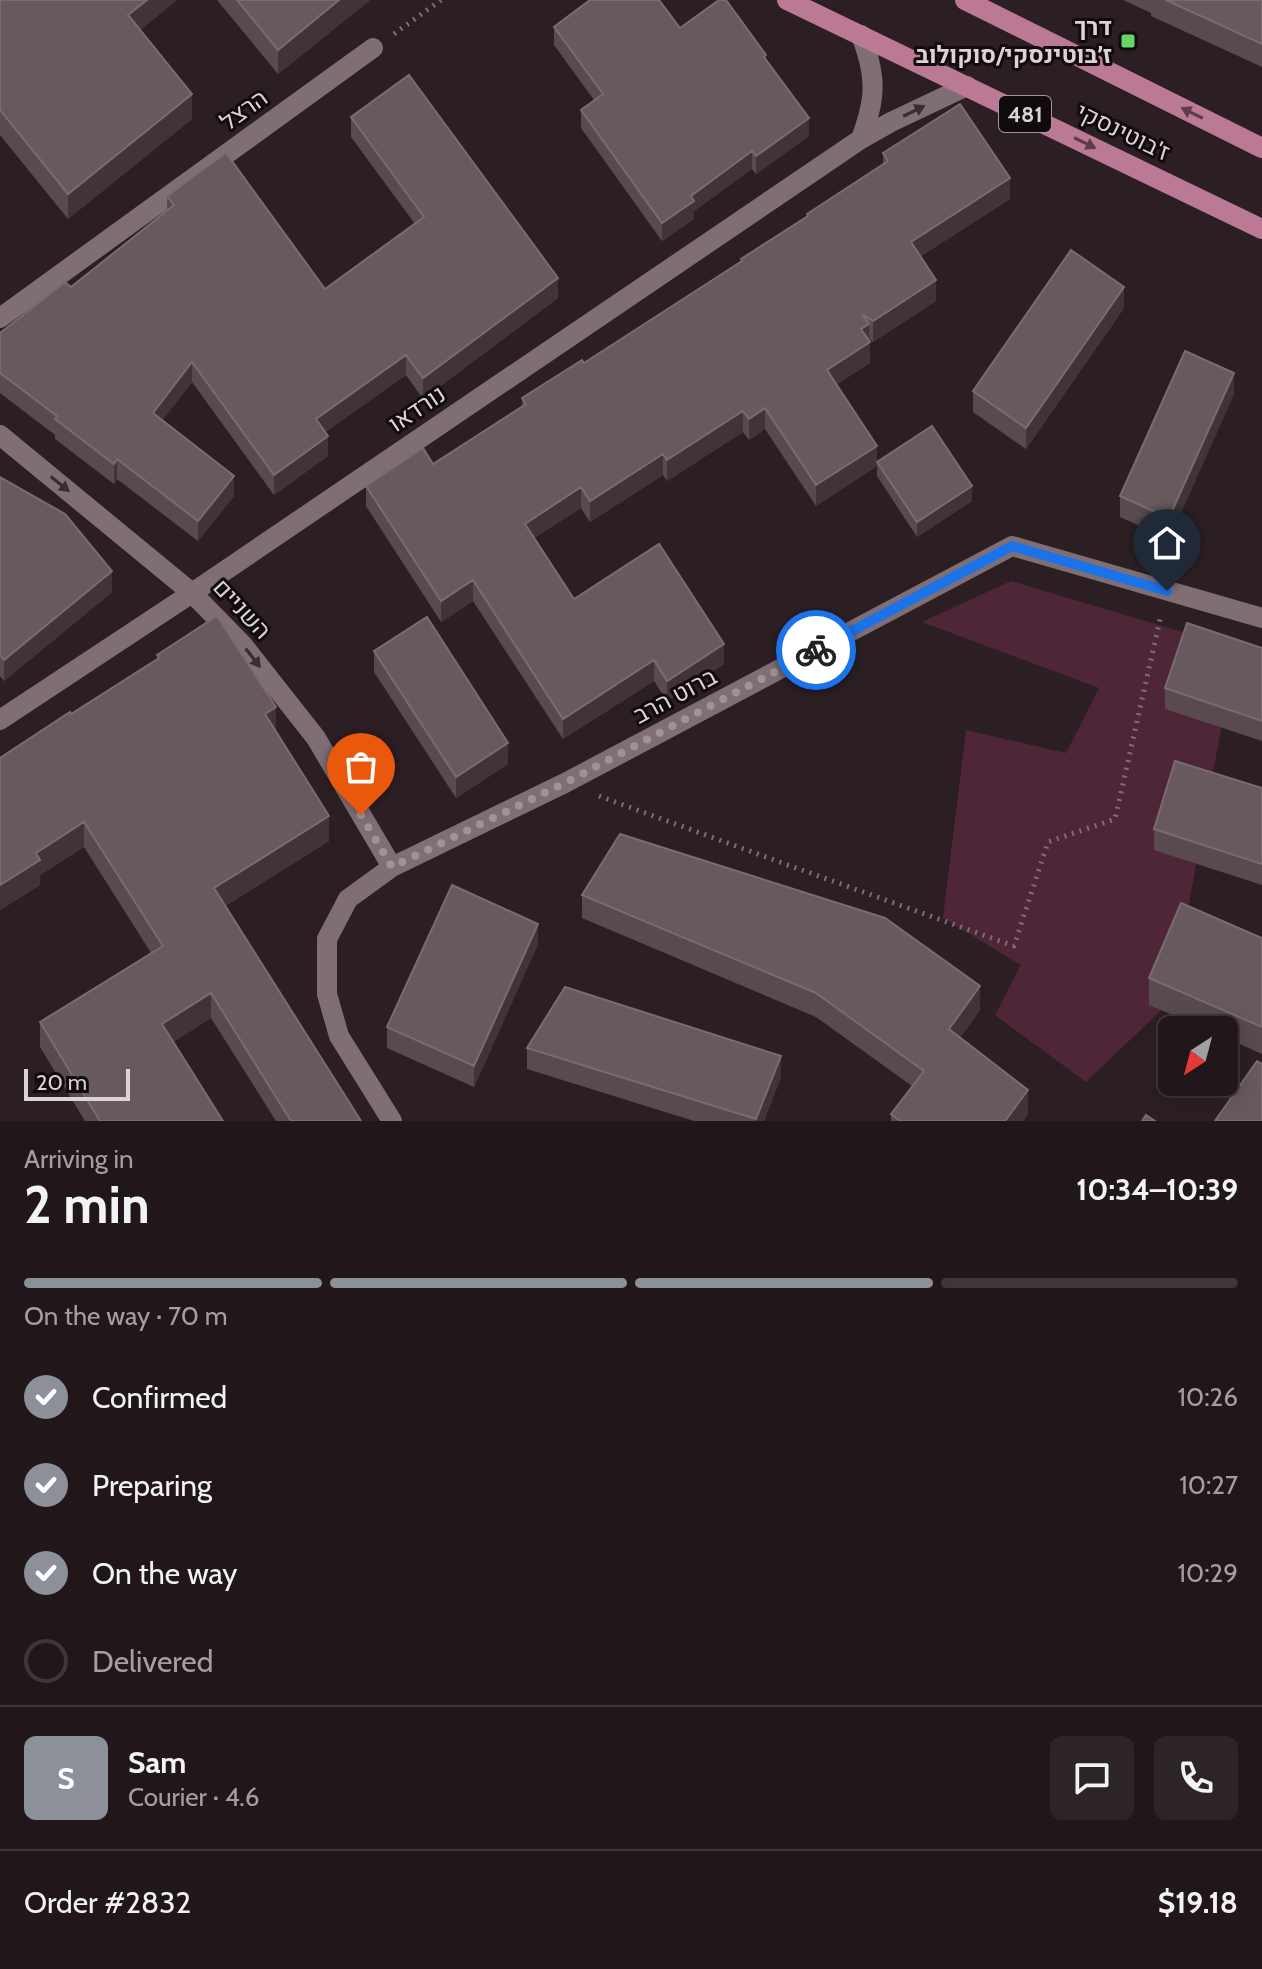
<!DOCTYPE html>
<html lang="en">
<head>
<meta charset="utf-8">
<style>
  :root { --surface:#21171b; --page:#2d2428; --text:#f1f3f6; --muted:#a29fa3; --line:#3e363a; --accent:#8c9099 }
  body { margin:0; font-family:Cabin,Heebo,sans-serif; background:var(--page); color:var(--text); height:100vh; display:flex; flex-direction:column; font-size:30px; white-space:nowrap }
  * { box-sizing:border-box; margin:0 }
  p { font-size:26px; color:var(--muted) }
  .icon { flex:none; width:44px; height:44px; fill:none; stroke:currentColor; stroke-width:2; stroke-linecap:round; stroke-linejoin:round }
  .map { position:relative; height:1121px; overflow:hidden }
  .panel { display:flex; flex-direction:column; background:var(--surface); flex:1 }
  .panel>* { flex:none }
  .needle { width:52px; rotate:216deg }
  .buttons { position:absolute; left:1158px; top:1016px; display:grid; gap:16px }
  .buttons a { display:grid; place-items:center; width:80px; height:80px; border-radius:12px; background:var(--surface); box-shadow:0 4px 20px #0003,0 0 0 2px var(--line); font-size:40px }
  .scale { position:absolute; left:24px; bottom:20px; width:106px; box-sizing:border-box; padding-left:8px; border:4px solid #dcd3d6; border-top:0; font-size:22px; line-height:28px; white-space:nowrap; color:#dcd3d6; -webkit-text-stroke:6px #110b0d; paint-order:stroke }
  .pin { position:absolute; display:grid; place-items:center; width:68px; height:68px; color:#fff; margin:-82px -34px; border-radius:50% 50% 50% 0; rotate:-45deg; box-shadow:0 0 8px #0007 }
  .pin .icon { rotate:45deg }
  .courier { position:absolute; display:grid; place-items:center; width:80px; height:80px; margin:-40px; border:6px solid #1a73e8; border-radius:50%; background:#fff; color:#222; box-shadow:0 2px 10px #0007 }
  .overview em { font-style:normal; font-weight:800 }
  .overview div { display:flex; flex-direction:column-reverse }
  .overview { display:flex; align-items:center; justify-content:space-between; height:136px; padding:0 24px }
  h1 { font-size:52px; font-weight:800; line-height:60px }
  .bar { display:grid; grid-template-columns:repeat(4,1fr); gap:12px 8px; align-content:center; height:96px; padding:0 24px }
  .bar i { height:10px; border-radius:6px; background:var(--line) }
  .bar .selected { background:var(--accent) }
  .bar p { grid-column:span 4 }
  .line { display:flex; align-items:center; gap:20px; padding:0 24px; border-top:2px solid var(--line) }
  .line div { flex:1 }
  .round { display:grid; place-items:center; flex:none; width:84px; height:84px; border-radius:12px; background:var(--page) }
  ol { padding:0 24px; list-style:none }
  li { display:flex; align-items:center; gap:24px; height:88px }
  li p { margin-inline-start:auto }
  li .icon { padding:8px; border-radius:50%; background:var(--accent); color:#fff; stroke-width:4 }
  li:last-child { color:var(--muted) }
  li i { width:44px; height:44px; border:4px solid var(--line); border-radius:50% }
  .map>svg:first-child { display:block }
  .green { fill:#4f2638 }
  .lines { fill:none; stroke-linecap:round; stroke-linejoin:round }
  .path { stroke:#7b7074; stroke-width:5; stroke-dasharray:2 6; stroke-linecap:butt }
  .street { stroke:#7f6f75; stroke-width:20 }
  .primary { stroke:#bc7996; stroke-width:20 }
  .wall { fill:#594a4f }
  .shaded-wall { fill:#413338 }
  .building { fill:#67595e; stroke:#796c70; stroke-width:2 }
  .oneway { fill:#382e31 }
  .oneway2 { fill:#5e3c4b }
  .done { stroke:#9e9498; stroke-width:8; stroke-dasharray:0 14.4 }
  .route { stroke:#1a73e8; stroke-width:10 }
  .poi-dot { fill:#67d466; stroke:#110b0d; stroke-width:3 }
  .labels { text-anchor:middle; stroke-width:6; stroke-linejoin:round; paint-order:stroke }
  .shield { fill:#110b0d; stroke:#9f979a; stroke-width:2 }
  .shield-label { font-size:22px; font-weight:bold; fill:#dcd3d6 }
  .poi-label { font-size:24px; font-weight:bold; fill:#dcd3d6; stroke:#110b0d; text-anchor:end }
  .street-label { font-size:24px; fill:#dcd3d6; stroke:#110b0d }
</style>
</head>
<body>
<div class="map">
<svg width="1262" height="1121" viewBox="0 0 1262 1121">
  <rect width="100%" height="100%" fill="#2c1f24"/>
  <path class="green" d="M1011,581L1236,648L1171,1001L1086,1082L995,1015L1021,965L943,918L966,730L1066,753L1099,688L922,622Z"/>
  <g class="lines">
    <path class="path" d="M394,34L441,0
      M599,796L774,860L1014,946L1048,842L1115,819L1161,615"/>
    <path class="street" d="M861,139C876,98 877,77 861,35
      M0,318L373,48
      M0,435L192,593L242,644L316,738L392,867
      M0,720L192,593L861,139L891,122L967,86
      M392,1121L339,1036L327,994V939L348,899L392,867L565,783L1012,546L1262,618"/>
    <path class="primary" d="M787,0L1262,229
      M965,0L1262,148"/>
  </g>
  <path class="wall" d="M0,0H177L140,30L192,119L68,219L0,135Z
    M217,0H370L278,74Z
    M1123,0H1262V67L1151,16V13Z
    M554,27L680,28L766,60L809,136L756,174L752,169L694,211V219L662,241L581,128V110L594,100L554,45Z
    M351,117L558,298L423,399L406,375L325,432L328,456L274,495L192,382L162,420L234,496L198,541L117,479L114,484L55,439V435L0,393V333L71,287L167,210V196L325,289L415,224L351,137Z
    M883,153L1010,199L921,256L936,301L873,342L869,339L870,363L837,384L877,466L816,506L765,429L749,440L743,432L667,481L663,475L590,522L581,508L534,538L574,599L724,664L667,701L654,681L563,739L473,601L441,622L366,506V486L433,464L522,406V398L584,363L741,261V259L807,217V214L883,165Z
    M1124,308L1026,449L973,412V391Z
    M1234,394L1169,539L1120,517V496Z
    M877,462L972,501L917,537L877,476Z
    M0,477L112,592L4,681L0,676Z
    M1262,648V741L1165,709V688Z
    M374,651L508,764L456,798L374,672Z
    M157,655L276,732L329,841L225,906L361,1121H276L211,1018L173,1042L223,1121H85L40,1047V1022L151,953L84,847L40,875V885L0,910L71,714L157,659Z
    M1262,788V885L1154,850V829Z
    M582,895L980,1010L960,1038L1028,1114L1023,1121H891V1114L912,1086L816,1017L582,918Z
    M1262,938V1054L1224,1037V1030H1208L1149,1005V978Z
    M538,944L474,1087L387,1048V1027Z
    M527,1048L781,1077L764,1121H694L527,1069Z"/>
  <path class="shaded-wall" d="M147,0H177L128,40V15Z
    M339,0H370L278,74V50Z
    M192,94V119L68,219V194Z
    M809,118V136L756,174V156Z
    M752,151V169L694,211V219L662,241V223L691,196Z
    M1010,178V199L911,262V242Z
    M558,278V298L423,399V378Z
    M936,280V301L873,342V321Z
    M1124,287V308L1026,449V428Z
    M869,324L870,363L827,390V370L861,329Z
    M406,355V375L316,439V419Z
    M192,362V382L153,433V413Z
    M1234,373V394L1169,539V518Z
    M765,408V429L749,440V419Z
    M743,411V432L667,481V460Z
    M328,436V456L274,495V475Z
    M877,446V466L816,506V485Z
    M663,454V475L590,522V501Z
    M117,459V479L114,484V464Z
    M234,476V496L198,541V521Z
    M972,486V501L917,537V522Z
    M581,487V508L525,544V524Z
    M112,571V592L4,681V660Z
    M473,580V601L441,622V601Z
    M724,644V664L667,701V681Z
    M654,660V681L563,739V719Z
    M276,707V732L265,714Z
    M508,743V764L456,798V777Z
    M329,816V841L214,913V888Z
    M84,822V847L40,875V885L0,910V885L36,853Z
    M538,924V944L474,1087V1066Z
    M980,986V1010L949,1053V1029Z
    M211,993V1018L162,1049V1024Z
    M781,1056V1077L764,1121H756Z
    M1028,1090V1114L1023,1121H1005Z"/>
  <path class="building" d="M0,0H147L128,15L192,94L68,194L0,110Z
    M237,0H339L278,50Z
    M590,0H659L680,28L719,0H726L766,55L764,57L809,118L756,156L752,151L691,196L694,201L662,223L581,110L603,94L554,27Z
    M1166,0H1262V44Z
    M409,75L558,278L423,378L406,355L316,419L328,436L274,475L192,362L153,413L234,476L198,521L117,459L114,464L55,419L57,416L0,373V333L65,282L71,287L174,205L167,196L226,153L325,289L424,217L351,117Z
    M960,104L1010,178L911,242L936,280L873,321L862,314L869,324L861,329L870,342L827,370L877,446L816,485L765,408L749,419L743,411L667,460L663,454L590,501L581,487L525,524L574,599L659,544L724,644L667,681L654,660L563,719L473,580L441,601L366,486L423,448L433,464L526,404L522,398L582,360L584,363L742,261L741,259L808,216L807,214L888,161L883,153Z
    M1071,250L1124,287L1026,428L973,391Z
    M1185,351L1234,373L1169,518L1120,496Z
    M932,426L972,486L917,522L877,462Z
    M0,477L65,514L112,571L4,660L0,655Z
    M217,616L276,707L265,714L329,816L214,888L361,1121H291L211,993L162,1024L223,1121H100L40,1022L163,946L84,822L36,853L40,860L0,885V758L70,712L71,714L159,658L157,655Z
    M427,617L508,743L456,777L374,651Z
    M1187,623L1262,648V721L1165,688Z
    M1175,761L1262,788V864L1154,829Z
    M620,834L885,918L980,986L949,1029L1028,1090L1005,1121H900L891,1114L924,1071L816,993L582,895Z
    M452,885L538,924L474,1066L387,1027Z
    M1181,903L1262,938V1027L1149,978Z
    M565,987L781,1056L756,1119L527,1048Z
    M1257,1061L1262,1064V1121H1215Z
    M1146,1115L1155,1121H1142Z"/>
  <defs><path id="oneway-solid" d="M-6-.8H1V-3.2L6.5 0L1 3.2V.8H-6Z" transform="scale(2)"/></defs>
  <g class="oneway">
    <use href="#oneway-solid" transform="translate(914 111) rotate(-26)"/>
    <use href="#oneway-solid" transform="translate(60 484) rotate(39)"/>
    <use href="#oneway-solid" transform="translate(253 658) rotate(52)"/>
  </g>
  <g class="oneway2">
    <use href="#oneway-solid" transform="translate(1192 113) rotate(-154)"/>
    <use href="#oneway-solid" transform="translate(1085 143) rotate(26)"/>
  </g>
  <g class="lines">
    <path class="done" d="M361,815L392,867L565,783L816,650"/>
    <path class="route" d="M816,650L1012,546L1167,591"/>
  </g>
  <rect class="poi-dot" x="1120" y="33" width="16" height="16" rx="4"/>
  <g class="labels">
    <rect class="shield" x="999" y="96" width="52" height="36" rx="6"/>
    <g class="shield-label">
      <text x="1025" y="122">481</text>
    </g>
    <g class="poi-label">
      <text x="1112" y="35">דרך<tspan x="1112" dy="28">ז׳בוטינסקי/סוקולוב</tspan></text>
    </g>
    <g class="street-label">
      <text transform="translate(244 110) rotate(-36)" y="8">הרצל</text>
      <text transform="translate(1123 132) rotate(26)" y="8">ז'בוטינסקי</text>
      <text transform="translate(417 409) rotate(-34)" y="8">נורדאו</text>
      <text transform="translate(242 609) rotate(47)" y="8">השניים</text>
      <text transform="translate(675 696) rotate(-28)" y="8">ברוט הרב</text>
    </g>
  </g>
</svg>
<div class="buttons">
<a><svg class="needle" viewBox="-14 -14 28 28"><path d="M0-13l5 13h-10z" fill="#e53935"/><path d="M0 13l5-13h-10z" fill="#a29fa3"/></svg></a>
</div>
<div class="scale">20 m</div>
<div class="pin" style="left:361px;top:815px;background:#ea580c"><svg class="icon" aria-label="bag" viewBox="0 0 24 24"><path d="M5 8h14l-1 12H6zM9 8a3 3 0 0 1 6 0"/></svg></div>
<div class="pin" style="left:1167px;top:591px;background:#1f2937"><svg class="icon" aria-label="home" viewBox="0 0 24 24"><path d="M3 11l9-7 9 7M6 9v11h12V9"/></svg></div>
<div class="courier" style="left:816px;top:650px"><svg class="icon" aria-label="bike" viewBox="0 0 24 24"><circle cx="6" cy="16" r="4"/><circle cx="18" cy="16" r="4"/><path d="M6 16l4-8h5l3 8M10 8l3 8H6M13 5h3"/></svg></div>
</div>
<section class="panel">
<div class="overview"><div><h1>2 min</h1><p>Arriving in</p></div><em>10:34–10:39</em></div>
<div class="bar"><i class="selected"></i><i class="selected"></i><i class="selected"></i><i></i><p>On the way · 70 m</p></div>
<ol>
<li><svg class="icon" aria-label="check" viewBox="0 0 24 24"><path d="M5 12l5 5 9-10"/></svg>Confirmed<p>10:26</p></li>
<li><svg class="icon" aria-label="check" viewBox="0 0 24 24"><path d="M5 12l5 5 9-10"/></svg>Preparing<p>10:27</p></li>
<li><svg class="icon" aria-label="check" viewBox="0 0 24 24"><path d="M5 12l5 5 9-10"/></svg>On the way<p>10:29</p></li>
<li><i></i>Delivered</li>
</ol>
<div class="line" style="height:144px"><b class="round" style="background:var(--accent);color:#fff">S</b><div><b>Sam</b><p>Courier · 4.6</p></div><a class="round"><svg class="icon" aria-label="chat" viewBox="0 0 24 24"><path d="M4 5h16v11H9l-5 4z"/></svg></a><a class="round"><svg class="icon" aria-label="phone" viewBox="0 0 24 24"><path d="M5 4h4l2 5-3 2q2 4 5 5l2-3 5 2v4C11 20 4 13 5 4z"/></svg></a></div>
<div class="line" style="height:104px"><div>Order #2832</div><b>$19.18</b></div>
</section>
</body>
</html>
